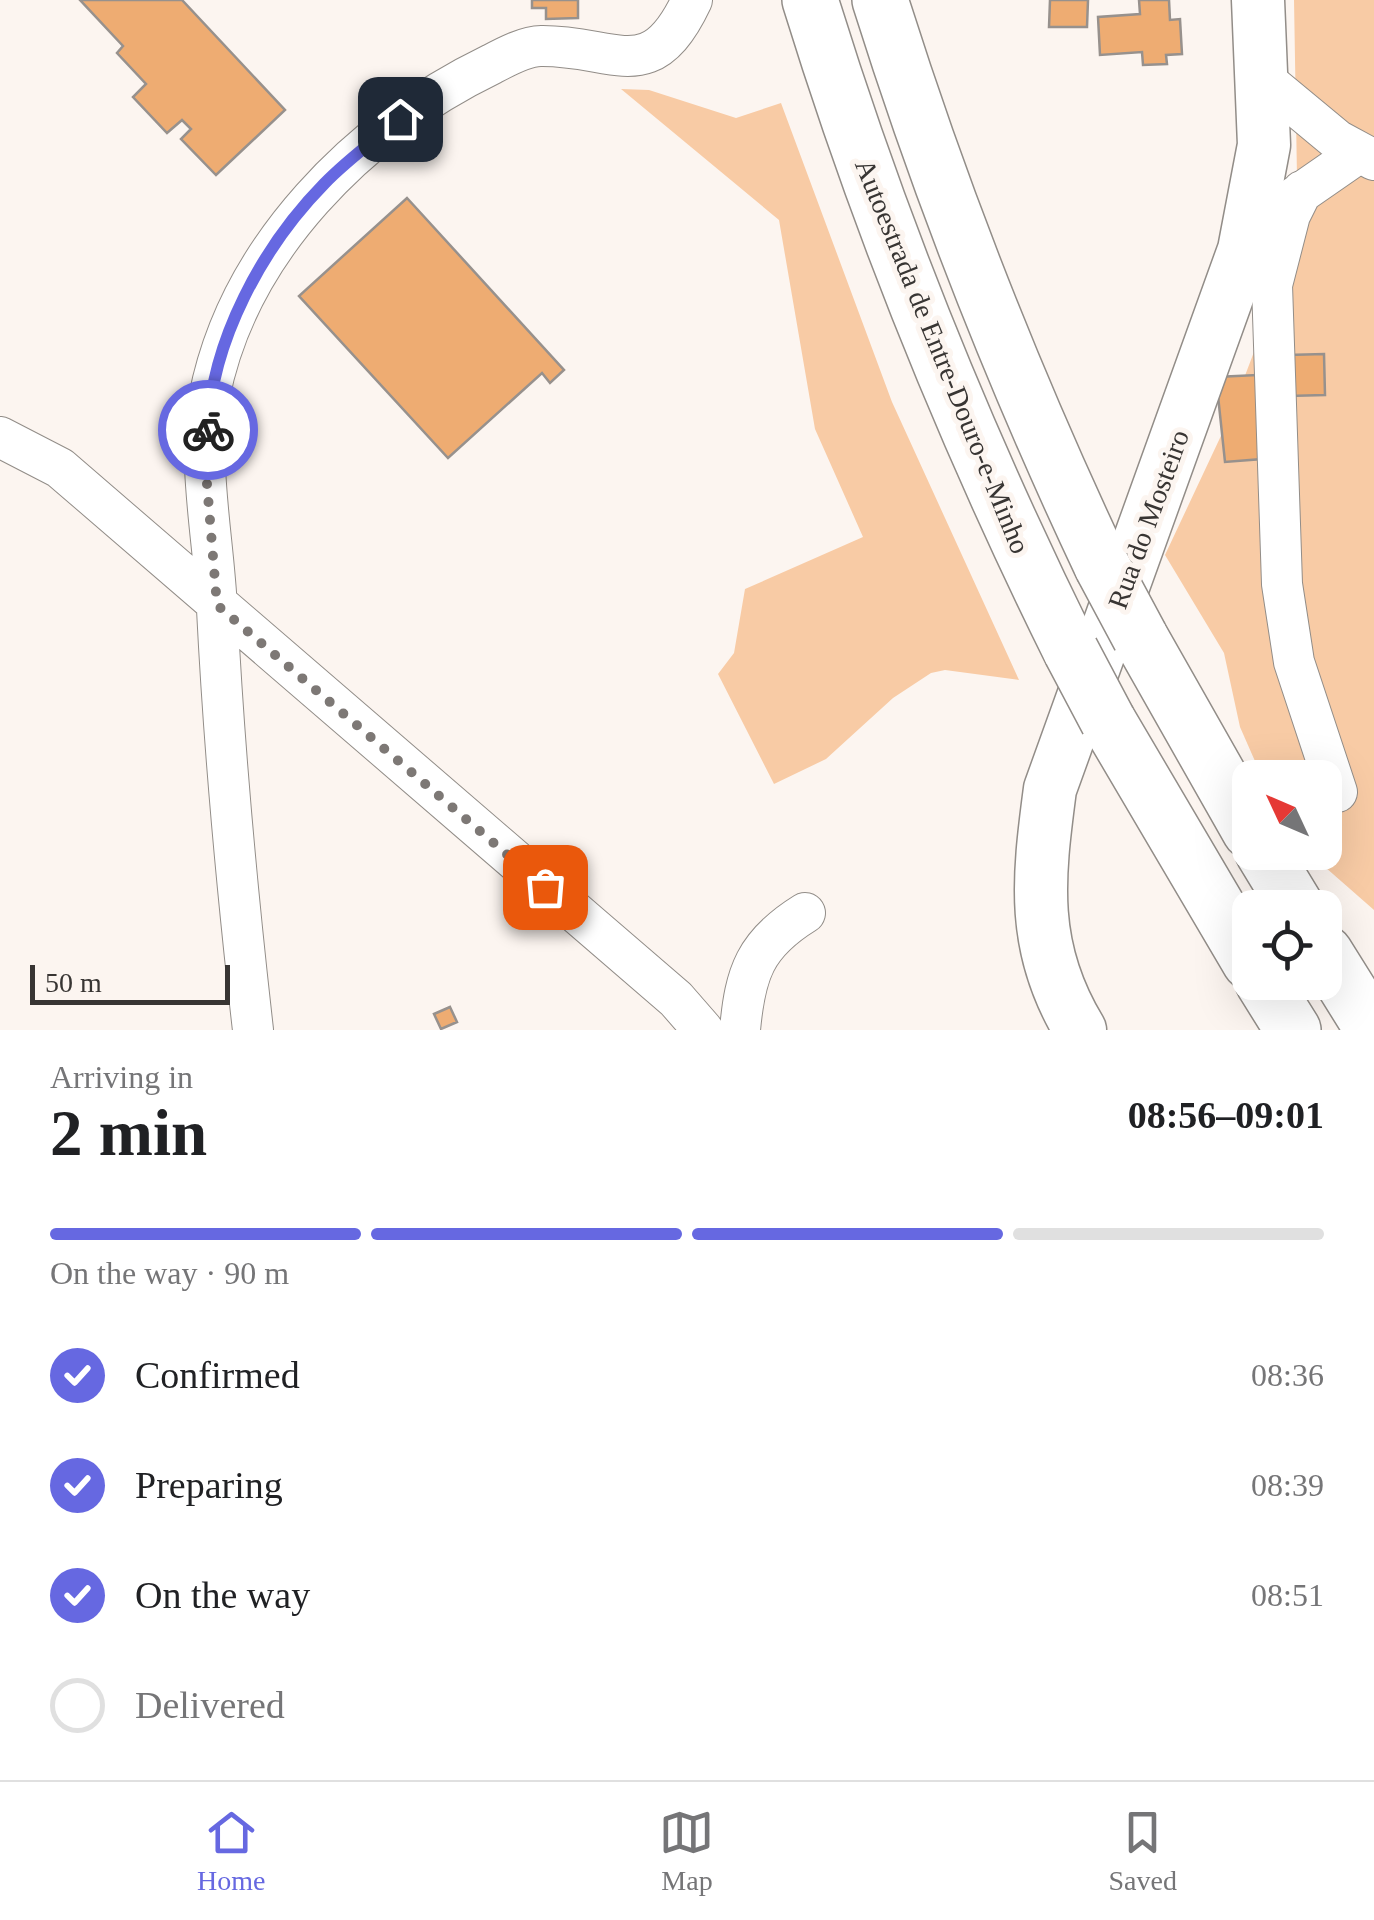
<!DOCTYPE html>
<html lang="en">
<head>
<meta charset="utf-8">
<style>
  :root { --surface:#fff; --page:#f2f2f2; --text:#202124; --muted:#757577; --line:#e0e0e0; --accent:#6668e1 }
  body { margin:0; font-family:"Times New Roman",serif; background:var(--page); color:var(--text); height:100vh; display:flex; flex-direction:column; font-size:38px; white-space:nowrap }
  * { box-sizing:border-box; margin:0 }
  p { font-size:32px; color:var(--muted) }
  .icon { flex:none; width:55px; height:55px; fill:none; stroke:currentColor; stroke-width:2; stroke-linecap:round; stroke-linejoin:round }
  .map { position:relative; height:1030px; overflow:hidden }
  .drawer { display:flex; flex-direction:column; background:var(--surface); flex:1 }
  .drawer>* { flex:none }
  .needle { width:65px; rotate:314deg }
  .tools { position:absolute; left:1232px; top:760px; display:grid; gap:20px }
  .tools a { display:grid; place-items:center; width:110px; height:110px; border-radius:20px; background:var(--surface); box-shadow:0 10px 40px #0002; font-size:50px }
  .scale { position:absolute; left:30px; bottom:25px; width:200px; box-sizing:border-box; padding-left:10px; border:5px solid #383533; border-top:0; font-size:28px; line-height:35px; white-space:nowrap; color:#383533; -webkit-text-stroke:8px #fcf5f0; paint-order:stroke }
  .pin { position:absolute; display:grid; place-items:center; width:85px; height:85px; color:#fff; margin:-42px; border-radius:20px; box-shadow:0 5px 15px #0006 }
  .courier { position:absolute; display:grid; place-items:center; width:100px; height:100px; margin:-50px; border:8px solid #6668e1; border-radius:50%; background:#fff; color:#222; box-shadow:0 2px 12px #0007 }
  .headline em { font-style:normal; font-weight:700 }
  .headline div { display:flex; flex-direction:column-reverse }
  .headline { display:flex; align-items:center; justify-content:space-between; height:170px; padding:0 50px }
  h1 { font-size:65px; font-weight:700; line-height:75px }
  .bar { display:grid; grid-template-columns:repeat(4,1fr); gap:15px 10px; align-content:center; height:120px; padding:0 50px }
  .bar i { height:12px; border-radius:8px; background:var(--line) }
  .bar .active { background:var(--accent) }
  .bar p { grid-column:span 4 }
  ol { padding:0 50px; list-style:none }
  li { display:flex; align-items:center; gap:30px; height:110px }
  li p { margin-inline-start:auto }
  li .icon { padding:10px; border-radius:50%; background:var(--accent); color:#fff; stroke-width:4 }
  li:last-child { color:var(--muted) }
  li i { width:55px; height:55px; border:5px solid var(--line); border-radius:50% }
  .dock { display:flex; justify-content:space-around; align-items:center; height:140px; border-top:2px solid var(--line); background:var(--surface); font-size:28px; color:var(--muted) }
  .dock a { display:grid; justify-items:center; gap:5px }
  .dock .active { color:var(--accent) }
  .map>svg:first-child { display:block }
  .green { fill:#f8cba5 }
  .building { fill:#eeac72; stroke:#97918d; stroke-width:2.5 }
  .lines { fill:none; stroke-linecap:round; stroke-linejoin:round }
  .minor-casing { stroke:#928d88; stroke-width:42 }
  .major-casing { stroke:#928d88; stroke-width:55 }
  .highway-casing { stroke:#928d88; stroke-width:58 }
  .minor { stroke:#fff; stroke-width:40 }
  .major { stroke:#fff; stroke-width:52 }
  .highway { stroke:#fff; stroke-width:55 }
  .highway-bridge-casing { stroke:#928d88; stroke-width:58; stroke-linecap:butt }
  .highway-bridge { stroke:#fff; stroke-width:55 }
  .done { stroke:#7d7875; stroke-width:10; stroke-dasharray:0 18 }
  .route { stroke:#6668e1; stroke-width:12 }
  .labels { text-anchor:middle; stroke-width:10; stroke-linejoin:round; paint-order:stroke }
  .street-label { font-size:28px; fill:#383533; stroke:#fcf5f0 }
</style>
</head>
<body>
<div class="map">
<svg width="1374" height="1030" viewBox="0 0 1374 1030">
  <rect width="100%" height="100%" fill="#fcf5f0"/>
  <path class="green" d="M1294,0H1374V910L1309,853L1325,852V778L1262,777L1240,727L1224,653L1165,555L1227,423L1298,236Z
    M621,89L649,90L736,118L781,103L892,402L1019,680L945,670L931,673L893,698L826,759L774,784L718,674L734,653L745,589L863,537L815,429L779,220Z"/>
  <path class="building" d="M80,0H182L285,110L216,175L181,139L191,129L182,120L167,133L133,97L146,84L117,53L123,46Z
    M532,0H578V18L546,19V8H532Z
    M1050,0H1088L1087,27H1049Z
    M1139,0H1169L1170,20L1180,19L1182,54L1166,55L1167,64L1143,65L1142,52L1100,55L1098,17L1140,14Z
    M407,198L564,370L550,383L542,373L448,458L299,296Z
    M1324,354L1325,395L1288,396L1287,355Z
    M1257,375L1262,459L1225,462L1216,377Z
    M450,1007L457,1022L441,1029L434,1014Z"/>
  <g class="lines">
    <g class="minor-casing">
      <path id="minor" d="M1261,77L1337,140L1374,160
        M1302,191L1290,215L1272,285L1282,584L1294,662L1337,792
        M1282,206L1357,154
        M0,437L60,468L676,999L703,1030
        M253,1030C237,890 224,749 217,609C214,540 197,466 209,398C238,248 360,128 492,64C505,57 526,46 541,46C616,45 650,89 692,0
        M740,1030C745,973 755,944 805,913"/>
    </g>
    <g class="major-casing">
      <path id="major" d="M1080,1030C1030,948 1038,879 1050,789L1244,250L1264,145L1258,0"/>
    </g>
    <g class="highway-casing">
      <path id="highway" d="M810,0C879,224 967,441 1071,651
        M880,0C941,194 1015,382 1102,566
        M1140,637L1250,831
        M1108,721L1250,962
        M1263,852L1297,908
        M1325,953L1373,1030
        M1263,982L1293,1030"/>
    </g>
    <use href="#minor" class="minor"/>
    <use href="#major" class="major"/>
    <use href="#highway" class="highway"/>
    <g class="highway-bridge-casing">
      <path id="highway-bridge" d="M1102,566L1140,637
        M1071,651L1108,721"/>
    </g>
    <use href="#highway-bridge" class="highway-bridge"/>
  </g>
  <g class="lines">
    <path class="done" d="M208,430L207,484L217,605L545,887"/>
    <path class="route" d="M208,430C211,341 263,246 324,184C347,160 375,140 400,119"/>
  </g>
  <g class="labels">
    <g class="street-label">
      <text transform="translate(943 356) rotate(68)" y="10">Autoestrada de Entre-Douro-e-Minho</text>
      <text transform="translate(1148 519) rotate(-70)" y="10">Rua do Mosteiro</text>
    </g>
  </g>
</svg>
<div class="tools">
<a><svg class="needle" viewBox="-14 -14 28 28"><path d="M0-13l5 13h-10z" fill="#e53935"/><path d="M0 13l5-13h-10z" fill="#757577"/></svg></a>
<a><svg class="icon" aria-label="locate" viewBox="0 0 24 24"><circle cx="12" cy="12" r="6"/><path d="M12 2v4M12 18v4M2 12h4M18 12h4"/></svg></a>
</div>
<div class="scale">50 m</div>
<div class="pin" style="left:545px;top:887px;background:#ea580c"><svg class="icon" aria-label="bag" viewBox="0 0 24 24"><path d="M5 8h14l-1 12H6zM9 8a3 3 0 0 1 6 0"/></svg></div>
<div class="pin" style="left:400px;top:119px;background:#1f2937"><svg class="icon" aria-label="home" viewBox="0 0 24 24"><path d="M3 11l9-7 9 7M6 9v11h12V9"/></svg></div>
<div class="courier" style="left:208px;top:430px"><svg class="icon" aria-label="bike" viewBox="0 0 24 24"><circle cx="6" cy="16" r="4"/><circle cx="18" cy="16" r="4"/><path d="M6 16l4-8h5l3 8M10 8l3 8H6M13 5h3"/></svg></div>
</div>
<section class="drawer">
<div class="headline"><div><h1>2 min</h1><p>Arriving in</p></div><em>08:56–09:01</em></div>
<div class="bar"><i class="active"></i><i class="active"></i><i class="active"></i><i></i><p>On the way · 90 m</p></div>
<ol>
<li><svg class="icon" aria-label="check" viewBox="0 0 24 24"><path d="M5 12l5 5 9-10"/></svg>Confirmed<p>08:36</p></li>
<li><svg class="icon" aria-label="check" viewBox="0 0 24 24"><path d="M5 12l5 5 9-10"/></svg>Preparing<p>08:39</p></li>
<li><svg class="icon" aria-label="check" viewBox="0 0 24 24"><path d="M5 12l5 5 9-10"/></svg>On the way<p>08:51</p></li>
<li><i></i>Delivered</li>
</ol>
</section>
<nav class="dock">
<a class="active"><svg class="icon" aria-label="home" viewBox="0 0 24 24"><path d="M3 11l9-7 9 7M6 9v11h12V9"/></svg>Home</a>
<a><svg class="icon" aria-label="map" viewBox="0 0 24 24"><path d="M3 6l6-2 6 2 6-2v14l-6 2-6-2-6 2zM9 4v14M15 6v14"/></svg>Map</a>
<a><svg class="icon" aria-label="saved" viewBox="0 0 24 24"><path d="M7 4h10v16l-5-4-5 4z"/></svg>Saved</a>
</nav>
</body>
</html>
